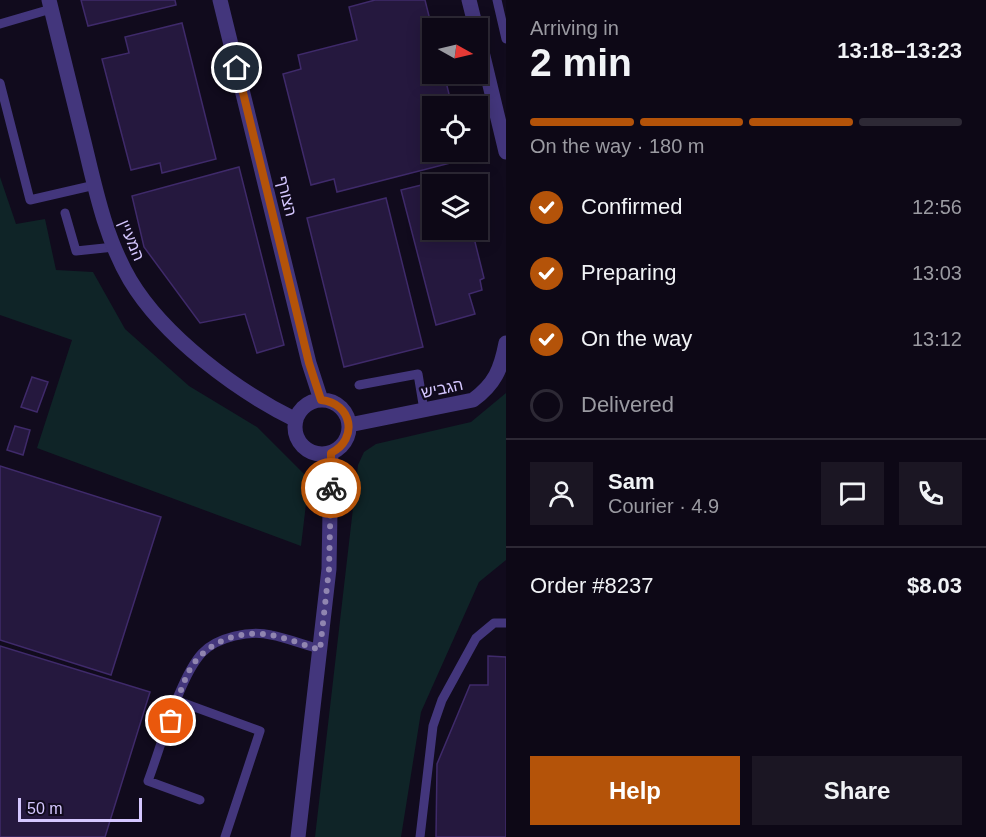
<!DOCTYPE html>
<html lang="en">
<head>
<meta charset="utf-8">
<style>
  :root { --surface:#0d0816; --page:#1b1623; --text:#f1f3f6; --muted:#9a9aa1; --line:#2d2935; --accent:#b45309 }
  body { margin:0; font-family:Arial,"Noto Sans Hebrew",sans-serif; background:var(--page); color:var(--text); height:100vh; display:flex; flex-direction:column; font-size:22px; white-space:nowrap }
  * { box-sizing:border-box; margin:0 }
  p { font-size:20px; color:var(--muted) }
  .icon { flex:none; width:33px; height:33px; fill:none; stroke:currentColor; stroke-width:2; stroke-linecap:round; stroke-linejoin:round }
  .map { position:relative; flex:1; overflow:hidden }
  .panel { display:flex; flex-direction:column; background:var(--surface); width:480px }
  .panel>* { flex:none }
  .needle { width:39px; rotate:98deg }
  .tools { position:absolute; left:422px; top:18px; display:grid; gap:12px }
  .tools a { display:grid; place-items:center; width:66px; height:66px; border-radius:0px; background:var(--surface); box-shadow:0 3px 15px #0003,0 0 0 2px var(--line); font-size:30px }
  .scale { position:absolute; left:18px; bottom:15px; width:124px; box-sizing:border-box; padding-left:6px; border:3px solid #d5c7ff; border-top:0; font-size:16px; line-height:21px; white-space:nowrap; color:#d5c7ff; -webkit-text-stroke:4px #110b1d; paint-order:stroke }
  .pin { position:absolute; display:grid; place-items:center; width:51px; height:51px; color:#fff; margin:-26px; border:3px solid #fff; border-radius:50%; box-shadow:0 2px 6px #0007 }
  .courier { position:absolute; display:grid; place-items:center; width:60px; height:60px; margin:-30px; border:4px solid #b45309; border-radius:50%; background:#fff; color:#222; box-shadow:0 2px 8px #0007 }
  .head em { font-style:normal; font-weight:700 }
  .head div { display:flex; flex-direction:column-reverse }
  .head { display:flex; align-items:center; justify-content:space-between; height:102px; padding:0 24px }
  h1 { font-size:39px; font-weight:700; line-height:45px }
  .bar { display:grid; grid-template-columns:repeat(4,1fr); gap:9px 6px; align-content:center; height:72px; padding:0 24px }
  .bar i { height:8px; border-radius:4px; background:var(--line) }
  .bar .selected { background:var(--accent) }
  .bar p { grid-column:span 4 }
  .line { display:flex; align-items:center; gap:15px; padding:0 24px; border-top:2px solid var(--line) }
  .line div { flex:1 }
  .round { display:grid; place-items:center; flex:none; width:63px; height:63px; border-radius:0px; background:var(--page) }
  ol { padding:0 24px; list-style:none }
  li { display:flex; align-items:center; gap:18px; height:66px }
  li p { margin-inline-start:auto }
  li .icon { padding:6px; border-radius:50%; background:var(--accent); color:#fff; stroke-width:4 }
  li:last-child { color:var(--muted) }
  li i { width:33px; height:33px; border:3px solid var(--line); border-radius:50% }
  .cta { display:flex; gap:12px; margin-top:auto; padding:12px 24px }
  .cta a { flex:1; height:69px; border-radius:0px; background:var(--accent); color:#fff; font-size:24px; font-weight:700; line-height:69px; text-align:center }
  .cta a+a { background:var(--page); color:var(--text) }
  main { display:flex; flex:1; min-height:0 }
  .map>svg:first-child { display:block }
  .green { fill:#0f2427 }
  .building { fill:#25183e; stroke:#3f2a6a; stroke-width:1.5 }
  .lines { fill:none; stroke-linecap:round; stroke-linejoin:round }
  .lane { stroke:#43367c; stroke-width:9 }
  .street { stroke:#43367c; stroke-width:15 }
  .done { stroke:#9085b0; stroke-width:6; stroke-dasharray:0 10.8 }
  .route { stroke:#b45309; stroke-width:8 }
  .labels { text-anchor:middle; stroke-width:4.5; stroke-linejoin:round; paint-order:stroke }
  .street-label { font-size:16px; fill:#d5c7ff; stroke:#110b1d }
</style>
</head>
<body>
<main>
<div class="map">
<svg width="506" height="837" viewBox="0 0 506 837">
  <rect width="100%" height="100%" fill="#110b1d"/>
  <path class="green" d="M0,177L16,224L45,219L56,270L93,272L125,329L189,386L257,427L305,475L306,504L301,546L37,448L72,340L0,315Z
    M506,393V560L479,582L421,712L401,837H315L358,465L364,452L376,444L471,422Z"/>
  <path class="building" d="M81,0H175L176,5L88,26Z
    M375,0H425L432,28V74H444L452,106H432V152H464L466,159L337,192L334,179L311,185L283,74L301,69L298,55L357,40L349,7Z
    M182,23L216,159L162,173L160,163L131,170L102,59L129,53L125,37Z
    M239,167L284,345L257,353L245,314L200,323L144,247L132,196Z
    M458,176L460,184H432V230H472L484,278L480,280L482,290L469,294L475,314L436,325L401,190Z
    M386,198L423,347L344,367L307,218Z
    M32,377L48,382L37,412L21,407Z
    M15,426L30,430L23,455L7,450Z
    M0,466L161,517L111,675L0,640Z
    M0,646L150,692L105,837H0Z
    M488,656L506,657V837H436L437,764L470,685H488Z"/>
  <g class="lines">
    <path class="lane" d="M497,0L506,39
      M0,24L51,9
      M0,83L30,200L95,185
      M65,213L76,251L114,247
      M359,385L418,374L424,410
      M178,701L260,731L225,837
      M200,800L148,781C161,747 179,678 202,653C217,637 250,630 271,635C287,638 304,645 320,649
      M420,837L433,726L442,700L476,638L494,623H506"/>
    <path class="street" d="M49,0C61,49 73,98 85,146C96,192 106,239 130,280C164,337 237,391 296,420
      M220,0L309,363L321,400
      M469,0L476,28
      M477,31L506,152
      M295 427a27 27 0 1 1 54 0a27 27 0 1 1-54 0Z
      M349,425L473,400C495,384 501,369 506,343
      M298,837L329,569L331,453"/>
  </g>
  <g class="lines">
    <path class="done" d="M171,721C176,705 181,688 188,673C203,643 239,629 271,635C287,638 304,645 320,650L329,569L331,488"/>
    <path class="route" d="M237,68L309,363L321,400C352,403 359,439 331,453V488"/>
  </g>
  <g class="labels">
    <g class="street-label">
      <text transform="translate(287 196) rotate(76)" y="6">הצורף</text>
      <text transform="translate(132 240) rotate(67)" y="6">המעיין</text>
      <text transform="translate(442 388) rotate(-12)" y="6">הגביש</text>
    </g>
  </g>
</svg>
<div class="tools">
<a><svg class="needle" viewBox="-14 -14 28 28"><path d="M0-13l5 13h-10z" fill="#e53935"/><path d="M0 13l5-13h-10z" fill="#9a9aa1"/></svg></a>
<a><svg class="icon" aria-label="locate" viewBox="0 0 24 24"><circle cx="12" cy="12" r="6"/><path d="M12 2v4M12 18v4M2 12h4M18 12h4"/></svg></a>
<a><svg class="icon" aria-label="layers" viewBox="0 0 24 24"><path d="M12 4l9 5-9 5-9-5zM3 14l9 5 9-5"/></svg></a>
</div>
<div class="scale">50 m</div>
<div class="pin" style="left:171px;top:721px;background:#ea580c"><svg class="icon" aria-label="bag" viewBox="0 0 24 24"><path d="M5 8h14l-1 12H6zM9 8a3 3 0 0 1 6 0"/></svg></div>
<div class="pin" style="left:237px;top:68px;background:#1f2937"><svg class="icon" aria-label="home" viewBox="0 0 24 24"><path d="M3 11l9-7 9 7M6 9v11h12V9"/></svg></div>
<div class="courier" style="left:331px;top:488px"><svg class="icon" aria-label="bike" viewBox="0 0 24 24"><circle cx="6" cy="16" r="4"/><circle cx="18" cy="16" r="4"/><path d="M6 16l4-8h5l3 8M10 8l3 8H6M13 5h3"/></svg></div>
</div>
<section class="panel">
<div class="head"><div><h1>2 min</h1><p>Arriving in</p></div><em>13:18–13:23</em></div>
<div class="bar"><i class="selected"></i><i class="selected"></i><i class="selected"></i><i></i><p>On the way · 180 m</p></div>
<ol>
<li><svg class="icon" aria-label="check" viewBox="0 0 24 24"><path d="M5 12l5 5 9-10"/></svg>Confirmed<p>12:56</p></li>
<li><svg class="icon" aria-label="check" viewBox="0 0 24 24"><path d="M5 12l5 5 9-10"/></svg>Preparing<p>13:03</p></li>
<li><svg class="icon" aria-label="check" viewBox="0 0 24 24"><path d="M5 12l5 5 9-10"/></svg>On the way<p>13:12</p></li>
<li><i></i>Delivered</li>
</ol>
<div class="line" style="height:108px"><a class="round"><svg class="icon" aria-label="person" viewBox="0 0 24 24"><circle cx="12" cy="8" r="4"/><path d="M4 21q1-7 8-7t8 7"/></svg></a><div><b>Sam</b><p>Courier · 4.9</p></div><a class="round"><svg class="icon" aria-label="chat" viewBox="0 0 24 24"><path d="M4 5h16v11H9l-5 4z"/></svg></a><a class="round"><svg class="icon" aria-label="phone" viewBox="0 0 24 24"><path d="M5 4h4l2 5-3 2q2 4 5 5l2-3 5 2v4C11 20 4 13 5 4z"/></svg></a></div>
<div class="line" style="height:78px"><div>Order #8237</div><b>$8.03</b></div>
<div class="cta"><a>Help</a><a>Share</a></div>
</section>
</main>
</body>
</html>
